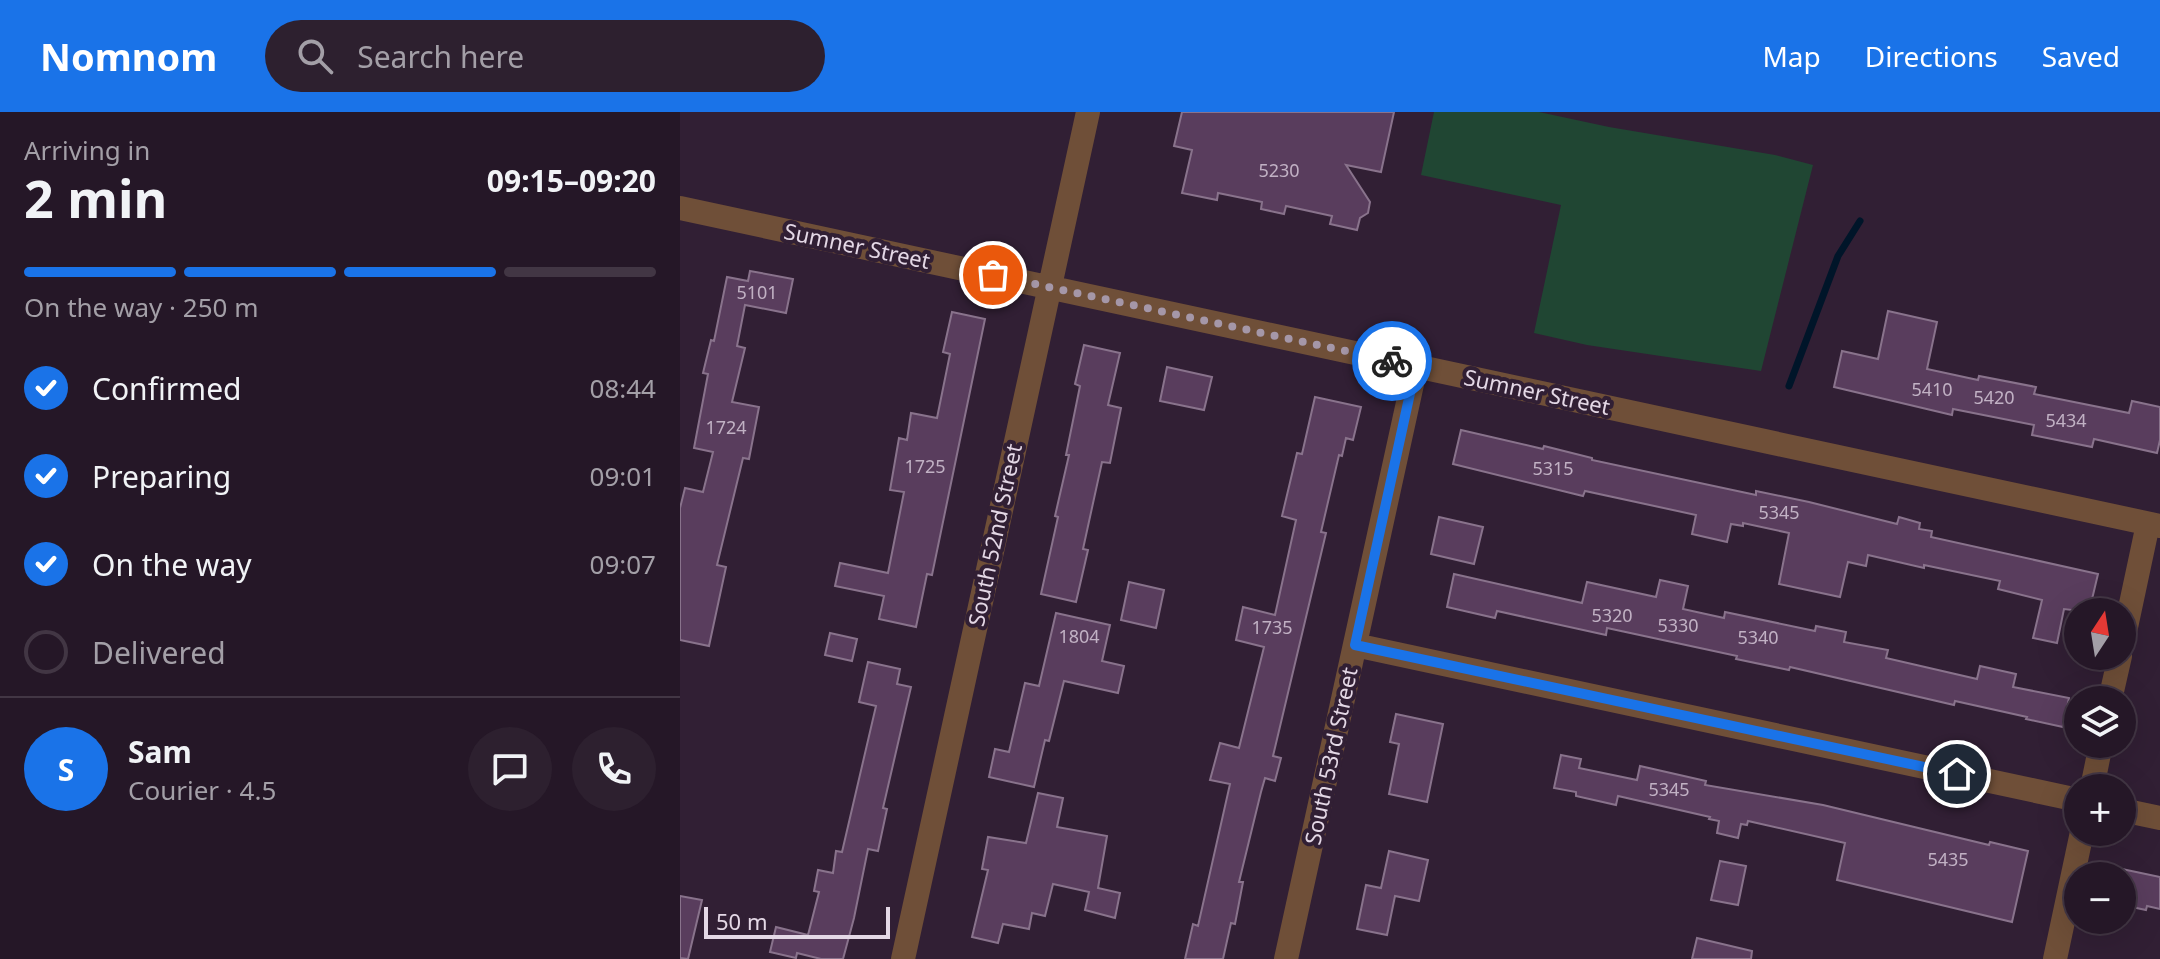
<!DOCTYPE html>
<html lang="en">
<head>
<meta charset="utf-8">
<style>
  :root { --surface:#251727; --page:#2d202f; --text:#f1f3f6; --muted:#a39fa7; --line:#423644; --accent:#1a73e8 }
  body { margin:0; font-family:"Noto Sans",sans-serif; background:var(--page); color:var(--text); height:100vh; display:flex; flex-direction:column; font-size:30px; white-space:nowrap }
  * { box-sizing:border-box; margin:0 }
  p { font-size:26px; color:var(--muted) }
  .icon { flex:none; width:44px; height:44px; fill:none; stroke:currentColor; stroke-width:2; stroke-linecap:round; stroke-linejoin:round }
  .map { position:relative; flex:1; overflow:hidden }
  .side { display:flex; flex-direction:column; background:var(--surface); width:680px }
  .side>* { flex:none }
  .needle { width:52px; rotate:12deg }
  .controls { position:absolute; left:1384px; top:486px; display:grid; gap:16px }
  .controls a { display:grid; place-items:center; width:72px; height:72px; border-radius:50%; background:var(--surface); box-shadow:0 8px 32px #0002,0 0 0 2px var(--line); font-size:40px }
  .scale { position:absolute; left:24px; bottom:20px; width:186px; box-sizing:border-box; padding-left:8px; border:4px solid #e4d8e6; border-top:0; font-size:22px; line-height:28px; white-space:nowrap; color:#e4d8e6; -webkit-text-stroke:6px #311f34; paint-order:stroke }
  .pin { position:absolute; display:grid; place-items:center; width:68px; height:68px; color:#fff; margin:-34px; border:4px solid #fff; border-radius:50%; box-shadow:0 2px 8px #0007 }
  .courier { position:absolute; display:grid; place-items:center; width:80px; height:80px; margin:-40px; border:6px solid #1a73e8; border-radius:50%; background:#fff; color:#222; box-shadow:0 2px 10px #0007 }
  .summary em { font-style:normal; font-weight:700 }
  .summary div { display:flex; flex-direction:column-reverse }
  .summary { display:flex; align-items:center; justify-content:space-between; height:136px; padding:0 24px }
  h1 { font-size:52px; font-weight:700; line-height:60px }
  .bar { display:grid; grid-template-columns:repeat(4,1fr); gap:12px 8px; align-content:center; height:96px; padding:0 24px }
  .bar i { height:10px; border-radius:6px; background:var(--line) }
  .bar .current { background:var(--accent) }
  .bar p { grid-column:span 4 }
  .line { display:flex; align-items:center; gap:20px; padding:0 24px; border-top:2px solid var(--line) }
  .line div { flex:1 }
  .round { display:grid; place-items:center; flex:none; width:84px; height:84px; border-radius:42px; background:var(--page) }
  ol { padding:0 24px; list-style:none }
  li { display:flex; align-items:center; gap:24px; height:88px }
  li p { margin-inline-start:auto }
  li .icon { padding:8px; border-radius:50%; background:var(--accent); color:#fff; stroke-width:4 }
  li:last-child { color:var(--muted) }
  li i { width:44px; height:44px; border:4px solid var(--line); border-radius:50% }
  header { display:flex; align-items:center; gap:48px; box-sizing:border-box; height:112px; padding:0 40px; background:var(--accent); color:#fff }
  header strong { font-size:38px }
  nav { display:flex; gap:44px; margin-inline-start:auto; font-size:28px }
  .search { width:560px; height:72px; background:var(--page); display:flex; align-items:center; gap:20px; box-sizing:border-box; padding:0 28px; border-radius:44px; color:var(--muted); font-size:30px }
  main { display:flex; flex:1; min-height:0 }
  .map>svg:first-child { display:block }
  .green { fill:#204633 }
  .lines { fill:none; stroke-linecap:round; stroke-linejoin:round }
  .stream { stroke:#001529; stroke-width:7 }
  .building { fill:#593d5d; stroke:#89738c; stroke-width:2 }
  .minor { stroke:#6f4f38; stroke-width:24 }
  .done { stroke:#a597a8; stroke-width:8; stroke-dasharray:0 14.4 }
  .route { stroke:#1a73e8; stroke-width:10 }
  .labels { text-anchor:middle; stroke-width:8; stroke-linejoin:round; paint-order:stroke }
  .number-label { font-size:18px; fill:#c1b1c4 }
  .street-label { font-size:22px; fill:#e4d8e6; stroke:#311f34 }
</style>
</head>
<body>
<header>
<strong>Nomnom</strong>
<div class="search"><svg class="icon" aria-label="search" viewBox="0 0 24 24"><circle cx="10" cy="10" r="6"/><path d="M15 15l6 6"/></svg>Search here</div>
<nav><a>Map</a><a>Directions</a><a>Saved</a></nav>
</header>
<main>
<section class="side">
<div class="summary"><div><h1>2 min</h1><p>Arriving in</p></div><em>09:15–09:20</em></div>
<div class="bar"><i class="current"></i><i class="current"></i><i class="current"></i><i></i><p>On the way · 250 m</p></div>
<ol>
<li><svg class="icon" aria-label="check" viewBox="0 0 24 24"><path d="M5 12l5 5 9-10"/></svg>Confirmed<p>08:44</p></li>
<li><svg class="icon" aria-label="check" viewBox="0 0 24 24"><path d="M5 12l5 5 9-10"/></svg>Preparing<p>09:01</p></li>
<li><svg class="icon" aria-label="check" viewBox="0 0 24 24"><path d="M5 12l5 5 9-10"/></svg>On the way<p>09:07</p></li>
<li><i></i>Delivered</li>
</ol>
<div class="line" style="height:144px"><b class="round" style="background:var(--accent);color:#fff">S</b><div><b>Sam</b><p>Courier · 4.5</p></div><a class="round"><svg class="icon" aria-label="chat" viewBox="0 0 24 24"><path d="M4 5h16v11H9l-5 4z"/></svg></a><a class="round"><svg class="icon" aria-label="phone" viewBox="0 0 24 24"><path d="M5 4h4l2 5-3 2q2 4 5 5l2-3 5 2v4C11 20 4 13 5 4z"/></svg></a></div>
</section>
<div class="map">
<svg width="1480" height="847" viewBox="0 0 1480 847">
  <rect width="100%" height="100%" fill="#311f34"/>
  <path class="green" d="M754,0H859L929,15L1095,43L1133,53L1081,259L907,233L854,221L881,93L741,63Z"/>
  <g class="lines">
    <path class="stream" d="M1109,274L1158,144L1180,109"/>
  </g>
  <path class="building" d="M502,0H714L701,60L666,53L690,90L688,101L680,106L677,118L650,112L652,104L606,94L604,102L581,97L582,90L538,81L537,88L502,81L512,38L494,34Z
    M70,159L113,167L106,201L65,193L57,234L65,236L52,290L79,295L69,347L63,346L37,453L46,455L29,534L0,528V396L5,376L23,380L33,340L14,336L28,262L23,261L31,228L34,229L47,165L68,169Z
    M1208,199L1257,210L1247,257L1298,268L1299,264L1356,275L1354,282L1449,301L1452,289L1480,295V328L1477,341L1414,327L1412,335L1352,323L1354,313L1273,297L1272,303L1154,275L1162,239L1198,247Z
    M272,200L305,207L252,463L247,462L236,515L199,507L204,484L155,474L160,451L208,461L224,380L210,378L219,326L227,328L231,301L257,306L270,242L263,240Z
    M404,233L440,241L428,293L441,296L430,351L422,350L403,437L408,438L396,490L361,482L378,405L375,404L389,343H386L400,274L395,272Z
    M487,255L532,265L524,298L480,289Z
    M635,285L681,295L673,328L666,326L662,344L659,343L641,420L646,421L593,644L601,646L595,669L585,666L581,680L559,770H563L555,812L551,811L543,847H505L513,812L518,814L550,672L530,668L540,631L559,636L584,535L556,528L563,495L595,503L616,408L602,404L617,341L622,342Z
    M781,318L863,337L864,334L912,346V348L1076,383V379L1129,390L1217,412L1219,405L1240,411L1239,417L1252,419L1251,425L1418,462L1409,500L1384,497L1377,531L1353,526L1362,488L1318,477L1320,469L1244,453V456L1188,443L1186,454L1168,450L1160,485L1099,472L1109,421L1063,411V414L1051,412L1047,430L1012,422L1016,403L905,379L903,384L773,352Z
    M759,405L803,415L794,452L751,442Z
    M774,462L902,491L907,470L976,485L980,468L1008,474L1003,497L1044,506L1045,500L1135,519L1136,514L1166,520L1164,530L1208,538L1206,546L1297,567L1300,554L1336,562L1333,575L1389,586L1383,615L1346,607L1347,605L1275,589L1274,593L1110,555L1109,558L1056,547L1057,544L927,516L926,523L817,499L815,506L767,495Z
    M449,470L484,478L476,516L441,508Z
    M376,501L430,513L422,549L444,554L438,581L384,569L369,629L365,628L354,675L309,665L315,637L329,640L345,571L359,574Z
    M150,521L177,527L172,549L145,543Z
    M188,550L220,557L217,572L231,575L203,696L207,697L198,739L188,737L174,806L163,847H141L117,841L116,846L90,840L96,815L128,823L139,780L134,779L138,758L153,761L156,739L162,740L196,594L179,590Z
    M716,602L763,612L747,690L709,682L719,632L710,630Z
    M881,643L901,647L899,656L957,668L960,654L1026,669L1025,673L1143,693L1309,733L1310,730L1348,739L1332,810L1157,768L1165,731L1068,709L1067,713L1061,712L1058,726L1037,721L1039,709L1029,707L1030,705L938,684L936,693L896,684V680L874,676Z
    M358,681L383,686L377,715L427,724L418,776L440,781L435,806L405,798L409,780L373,772L365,804L352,801L349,817L323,812L318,831L292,825L308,758L302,757L308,725L346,731Z
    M709,739L748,748L739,789L715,784L707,823L677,817L686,773L701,776Z
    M1040,749L1066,754L1058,793L1031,788Z
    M1442,757L1480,765V797L1467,794L1466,798L1442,793Z
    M0,784L22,788L8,847L0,846Z
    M1017,826L1072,839L1071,847H1012Z"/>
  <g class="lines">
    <path class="minor" d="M0,96L1480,414
      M675,533L1398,688
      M1442,534L1468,412
      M1430,588L1440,544
      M1412,676L1421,632
      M1442,698L1480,706
      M223,847L408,0
      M606,847L736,254
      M1375,847L1402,720"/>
  </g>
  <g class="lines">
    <path class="done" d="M313,163L712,249"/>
    <path class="route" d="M712,249L736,254L675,533L1277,662"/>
  </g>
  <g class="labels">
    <g class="number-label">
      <text x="599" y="65">5230</text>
      <text x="77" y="187">5101</text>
      <text x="1252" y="284">5410</text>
      <text x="1314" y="292">5420</text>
      <text x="1386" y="315">5434</text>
      <text x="46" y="322">1724</text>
      <text x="245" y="361">1725</text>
      <text x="873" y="363">5315</text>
      <text x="1099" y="407">5345</text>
      <text x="932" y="510">5320</text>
      <text x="998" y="520">5330</text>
      <text x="592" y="522">1735</text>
      <text x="399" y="531">1804</text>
      <text x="1078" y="532">5340</text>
      <text x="989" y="684">5345</text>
      <text x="1268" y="754">5435</text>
    </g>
    <g class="street-label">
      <text transform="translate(177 134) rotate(12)" y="8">Sumner Street</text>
      <text transform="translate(857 280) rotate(12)" y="8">Sumner Street</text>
      <text transform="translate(315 423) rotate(-78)" y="8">South 52nd Street</text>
      <text transform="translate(651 644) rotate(-78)" y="8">South 53rd Street</text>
    </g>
  </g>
</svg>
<div class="controls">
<a><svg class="needle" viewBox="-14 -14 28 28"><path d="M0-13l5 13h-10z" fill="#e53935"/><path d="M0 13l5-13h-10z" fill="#a39fa7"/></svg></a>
<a><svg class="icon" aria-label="layers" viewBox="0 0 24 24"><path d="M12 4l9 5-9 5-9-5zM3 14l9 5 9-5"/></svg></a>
<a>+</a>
<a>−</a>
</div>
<div class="scale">50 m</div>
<div class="pin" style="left:313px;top:163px;background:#ea580c"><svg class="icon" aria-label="bag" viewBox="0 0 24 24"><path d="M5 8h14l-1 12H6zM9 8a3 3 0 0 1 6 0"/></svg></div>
<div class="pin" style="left:1277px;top:662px;background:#1f2937"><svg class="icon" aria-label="home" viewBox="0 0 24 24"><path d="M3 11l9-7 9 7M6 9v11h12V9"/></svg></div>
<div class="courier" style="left:712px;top:249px"><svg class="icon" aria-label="bike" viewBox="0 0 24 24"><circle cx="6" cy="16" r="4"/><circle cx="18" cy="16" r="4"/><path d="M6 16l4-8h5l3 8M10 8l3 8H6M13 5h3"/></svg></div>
</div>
</main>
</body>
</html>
